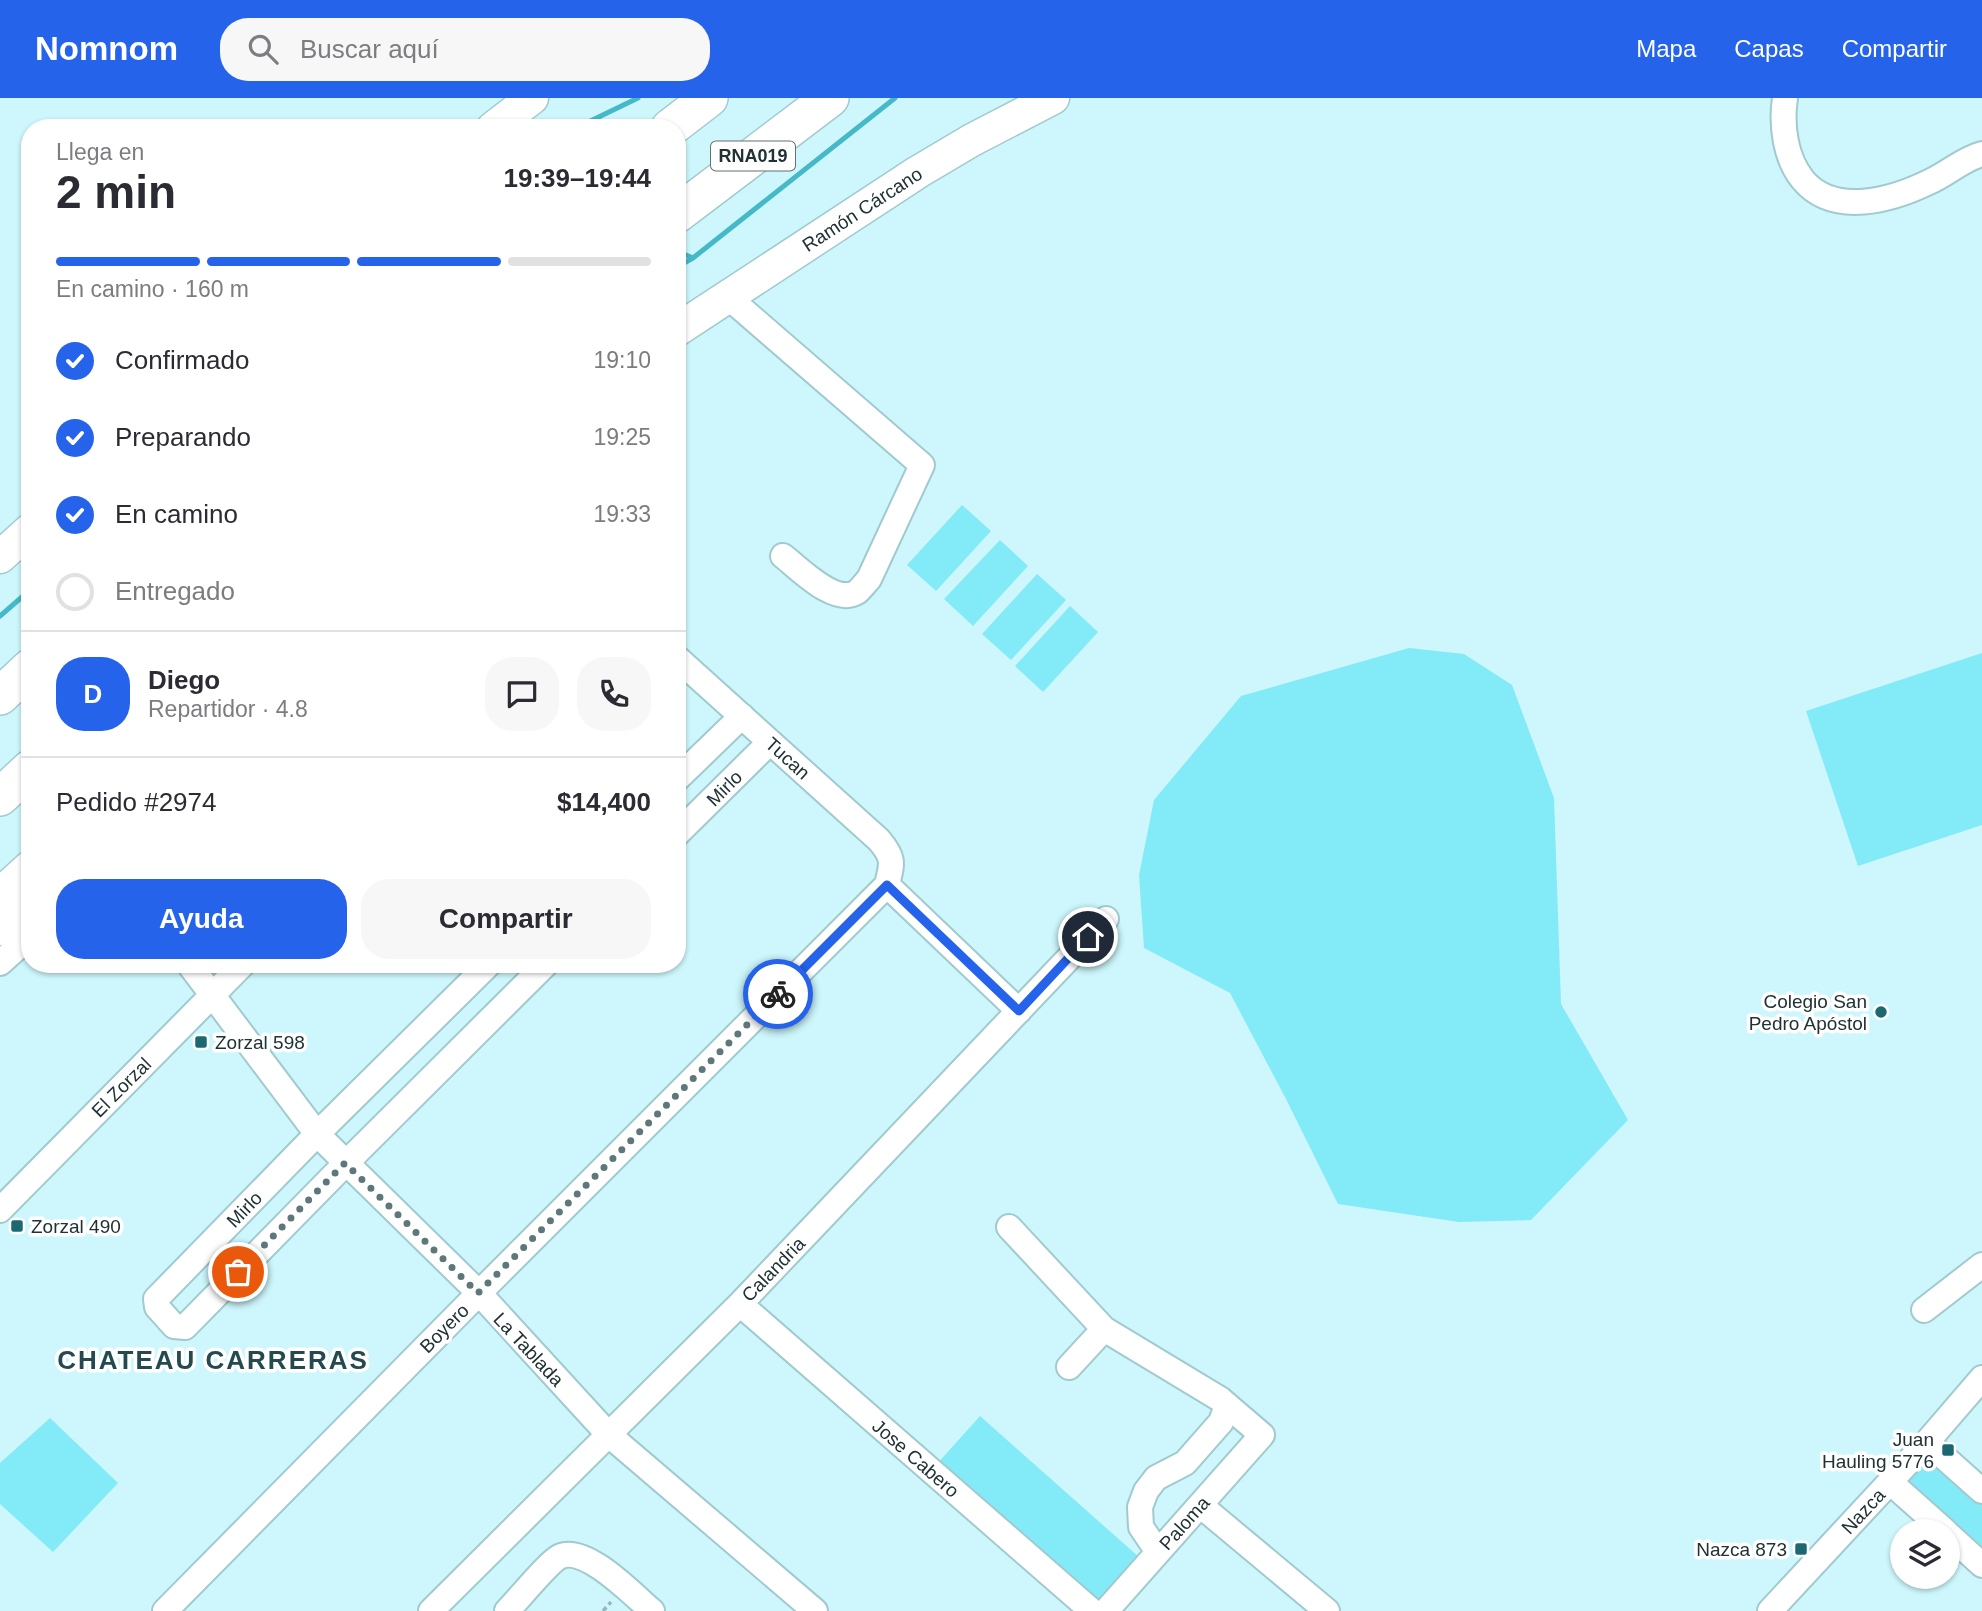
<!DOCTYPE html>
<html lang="es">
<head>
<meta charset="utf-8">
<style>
  :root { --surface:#fff; --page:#f7f7f7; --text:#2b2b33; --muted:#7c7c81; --line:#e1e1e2; --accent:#2563eb }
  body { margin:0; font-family:Arial,sans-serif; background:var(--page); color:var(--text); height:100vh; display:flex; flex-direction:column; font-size:26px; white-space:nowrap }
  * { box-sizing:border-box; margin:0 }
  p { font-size:23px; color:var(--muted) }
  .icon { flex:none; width:38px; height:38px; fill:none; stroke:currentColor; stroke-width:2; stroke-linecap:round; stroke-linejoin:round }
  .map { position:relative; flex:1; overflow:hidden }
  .sheet { position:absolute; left:21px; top:21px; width:665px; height:854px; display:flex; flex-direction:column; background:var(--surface); border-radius:28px; box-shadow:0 2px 5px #0004 }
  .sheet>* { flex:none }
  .controls { position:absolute; left:1890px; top:1421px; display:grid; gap:14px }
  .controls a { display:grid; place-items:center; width:70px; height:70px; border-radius:50%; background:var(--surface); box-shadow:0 2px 5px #0004; font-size:35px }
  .pin { position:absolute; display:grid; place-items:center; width:60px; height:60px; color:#fff; margin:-30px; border:4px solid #fff; border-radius:50%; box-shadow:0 2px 7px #0007 }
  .courier { position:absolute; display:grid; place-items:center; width:70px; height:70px; margin:-35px; border:5px solid #2563eb; border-radius:50%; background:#fff; color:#222; box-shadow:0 2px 9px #0007 }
  .summary em { font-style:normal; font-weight:800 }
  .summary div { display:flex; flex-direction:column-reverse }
  .summary { display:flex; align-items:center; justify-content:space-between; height:119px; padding:0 35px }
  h1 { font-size:46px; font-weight:800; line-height:52px }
  .bar { display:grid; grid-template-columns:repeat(4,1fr); gap:10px 7px; align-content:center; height:84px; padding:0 35px }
  .bar i { height:9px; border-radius:5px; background:var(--line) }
  .bar .selected { background:var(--accent) }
  .bar p { grid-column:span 4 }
  .line { display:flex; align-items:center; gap:18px; padding:0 35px; border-top:2px solid var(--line) }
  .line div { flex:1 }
  .round { display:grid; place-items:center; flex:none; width:74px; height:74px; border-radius:28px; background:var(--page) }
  ol { padding:0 35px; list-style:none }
  li { display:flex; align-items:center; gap:21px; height:77px }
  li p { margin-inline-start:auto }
  li .icon { padding:7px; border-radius:50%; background:var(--accent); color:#fff; stroke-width:4 }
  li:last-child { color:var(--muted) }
  li i { width:38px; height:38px; border:4px solid var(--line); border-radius:50% }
  .primary-button { display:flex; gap:14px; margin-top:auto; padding:14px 35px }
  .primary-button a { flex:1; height:80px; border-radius:28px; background:var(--accent); color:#fff; font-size:28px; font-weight:800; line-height:80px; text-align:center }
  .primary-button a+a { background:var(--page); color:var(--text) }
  header { display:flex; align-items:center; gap:42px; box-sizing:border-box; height:98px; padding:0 35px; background:var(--accent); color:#fff }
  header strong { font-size:33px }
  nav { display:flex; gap:38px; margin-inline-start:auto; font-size:24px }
  .search { width:490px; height:63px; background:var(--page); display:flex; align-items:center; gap:18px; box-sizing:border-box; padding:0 24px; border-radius:28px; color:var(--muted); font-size:26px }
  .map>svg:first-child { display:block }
  .green { fill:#83eaf7 }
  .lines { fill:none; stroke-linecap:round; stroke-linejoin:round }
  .stream { stroke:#45b9c7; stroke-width:5 }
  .minor-casing { stroke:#a1cacf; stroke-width:28 }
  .major-casing { stroke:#a1cacf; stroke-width:35 }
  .highway-casing { stroke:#a1cacf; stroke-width:40 }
  .path { stroke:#95b7bb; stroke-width:3.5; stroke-dasharray:5 3.5; stroke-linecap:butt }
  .minor { stroke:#fff; stroke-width:24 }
  .major { stroke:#fff; stroke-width:32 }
  .highway { stroke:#fff; stroke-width:37 }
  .done { stroke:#5d777a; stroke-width:7; stroke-dasharray:0 12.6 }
  .route { stroke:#2563eb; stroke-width:9 }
  .poi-dot { fill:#1c6870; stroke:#fff; stroke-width:2.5 }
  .labels { text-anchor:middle; stroke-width:7; stroke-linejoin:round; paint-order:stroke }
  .shield { fill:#fff; stroke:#647071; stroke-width:2 }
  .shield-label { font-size:18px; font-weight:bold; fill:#213234 }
  .street-label { font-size:19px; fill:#213234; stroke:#fff }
  .poi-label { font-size:19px; fill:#213234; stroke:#fff; text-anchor:end }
  .district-label { font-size:26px; font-weight:bold; letter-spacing:2px; fill:#244a4f; stroke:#fff }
</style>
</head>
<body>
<header>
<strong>Nomnom</strong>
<div class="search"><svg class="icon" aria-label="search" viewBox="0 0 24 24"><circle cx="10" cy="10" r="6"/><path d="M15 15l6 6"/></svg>Buscar aquí</div>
<nav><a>Mapa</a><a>Capas</a><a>Compartir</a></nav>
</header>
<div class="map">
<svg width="1982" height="1513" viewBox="0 0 1982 1513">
  <rect width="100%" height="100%" fill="#cdf7fc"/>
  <path class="green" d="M962,407L991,433L936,493L907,467Z
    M1000,442L1028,468L973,528L944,501Z
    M1037,476L1066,502L1011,562L982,536Z
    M1070,508L1098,534L1043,594L1015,568Z
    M1409,550L1464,556L1512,587L1554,700L1561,906L1628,1022L1531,1122L1459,1124L1338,1106L1286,1001L1230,895L1144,850L1139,777L1154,702L1241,598Z
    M1982,555V727L1858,768L1806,613Z
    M980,1318L1140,1460L1096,1509L936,1367Z
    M50,1320L118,1385L53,1454L0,1406V1365Z
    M1924,1355L1982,1407V1448L1903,1378Z"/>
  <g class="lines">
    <path class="stream" d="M576,30L638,0
      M677,153L693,160
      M677,169L693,160L895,0
      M0,518L30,492"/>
    <g class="minor-casing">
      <path id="minor" d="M1785,0C1781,27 1785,60 1803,82C1834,119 1892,102 1929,84C1947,76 1963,61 1982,56
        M728,199L922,367L869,481C865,485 861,491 857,494C835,508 800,471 783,458
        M677,681L742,618
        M677,736L770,644
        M887,787L1019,913
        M0,865L30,838
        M189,866L317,1036L479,1195L609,1337L815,1513
        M489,866L317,1036L156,1201L157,1209L174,1228L185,1229L346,1065L546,866
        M0,1112L243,866
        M1009,1129L1104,1231L1220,1301L1262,1337L1106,1513
        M740,1206L1092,1513
        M1924,1212L1982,1167
        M1069,1269L1104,1231
        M1927,1344L1982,1393
        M1890,1384L1945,1433
        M1200,1407L1327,1513
        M1948,1436L1982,1467
        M1158,1454L1141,1429L1140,1409L1146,1393L1156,1380L1185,1365L1221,1324L1227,1307
        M165,1513L479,1195L887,787C892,765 895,761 879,742L677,560
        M431,1513L740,1206L1106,821
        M507,1513C518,1502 550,1462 561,1458C587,1448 633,1497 652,1513
        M1770,1513L1927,1344L1982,1280"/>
    </g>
    <g class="major-casing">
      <path id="major" d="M493,30L532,0
        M677,232L918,74L972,42L1053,0
        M0,459L30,432
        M0,796L30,769
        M0,831L30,804"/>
    </g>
    <g class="highway-casing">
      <path id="highway" d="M670,30L709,0
        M677,116L830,0
        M0,598L30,570
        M0,699L30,671"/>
    </g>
    <path class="path" d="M603,1513L611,1504"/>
    <use href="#minor" class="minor"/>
    <use href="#major" class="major"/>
    <use href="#highway" class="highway"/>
  </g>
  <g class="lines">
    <path class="done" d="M238,1174L345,1065L478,1195L778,896"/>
    <path class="route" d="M778,896L887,787L1019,913L1088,839"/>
  </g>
  <g class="poi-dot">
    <circle cx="1881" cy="914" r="7"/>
    <rect x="194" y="937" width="14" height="14" rx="3.5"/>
    <rect x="10" y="1121" width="14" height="14" rx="3.5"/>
    <rect x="1941" y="1345" width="14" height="14" rx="3.5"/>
    <rect x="1794" y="1444" width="14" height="14" rx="3.5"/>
  </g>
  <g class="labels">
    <rect class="shield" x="711" y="43.5" width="84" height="29" rx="5"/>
    <g class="shield-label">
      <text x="753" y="64">RNA019</text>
    </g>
    <g class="street-label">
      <text transform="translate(862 111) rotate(-33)" y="7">Ramón Cárcano</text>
      <text transform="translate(788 660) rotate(42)" y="7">Tucan</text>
      <text transform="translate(724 690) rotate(-45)" y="7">Mirlo</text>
      <text transform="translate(121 989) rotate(-45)" y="7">El Zorzal</text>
      <text transform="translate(244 1111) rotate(-46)" y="7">Mirlo</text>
      <text transform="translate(773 1171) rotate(-46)" y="7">Calandria</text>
      <text transform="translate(444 1230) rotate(-45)" y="7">Boyero</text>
      <text transform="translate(529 1251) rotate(47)" y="7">La Tablada</text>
      <text transform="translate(916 1360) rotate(41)" y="7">Jose Cabero</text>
      <text transform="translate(1863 1413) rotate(-47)" y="7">Nazca</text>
      <text transform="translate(1184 1425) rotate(-48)" y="7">Paloma</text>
    </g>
    <g class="poi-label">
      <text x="1867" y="910">Colegio San<tspan x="1867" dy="22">Pedro Apóstol</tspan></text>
      <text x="215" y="951" text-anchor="start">Zorzal 598</text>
      <text x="31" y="1135" text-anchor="start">Zorzal 490</text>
      <text x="1934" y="1348">Juan<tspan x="1934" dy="22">Hauling 5776</tspan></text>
      <text x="1787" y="1458">Nazca 873</text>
    </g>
    <g class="district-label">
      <text x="213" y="1271">CHATEAU CARRERAS</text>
    </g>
  </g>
</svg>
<div class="controls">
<a><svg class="icon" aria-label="layers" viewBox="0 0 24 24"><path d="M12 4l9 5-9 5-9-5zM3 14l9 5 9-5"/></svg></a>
</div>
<div class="pin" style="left:238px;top:1174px;background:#ea580c"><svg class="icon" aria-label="bag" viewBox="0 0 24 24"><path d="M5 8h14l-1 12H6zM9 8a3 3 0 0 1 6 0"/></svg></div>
<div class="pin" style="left:1088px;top:839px;background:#1f2937"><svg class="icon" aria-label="home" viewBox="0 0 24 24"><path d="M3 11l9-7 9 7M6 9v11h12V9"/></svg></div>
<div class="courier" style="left:778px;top:896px"><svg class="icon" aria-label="bike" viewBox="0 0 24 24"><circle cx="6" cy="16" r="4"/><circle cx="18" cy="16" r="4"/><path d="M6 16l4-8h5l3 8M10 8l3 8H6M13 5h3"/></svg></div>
<section class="sheet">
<div class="summary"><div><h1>2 min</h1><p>Llega en</p></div><em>19:39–19:44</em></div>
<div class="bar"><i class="selected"></i><i class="selected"></i><i class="selected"></i><i></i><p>En camino · 160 m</p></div>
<ol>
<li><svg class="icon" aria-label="check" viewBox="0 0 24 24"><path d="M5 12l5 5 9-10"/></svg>Confirmado<p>19:10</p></li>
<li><svg class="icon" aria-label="check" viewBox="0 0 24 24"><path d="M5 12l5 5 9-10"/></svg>Preparando<p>19:25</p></li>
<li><svg class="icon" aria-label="check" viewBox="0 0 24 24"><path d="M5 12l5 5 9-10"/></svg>En camino<p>19:33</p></li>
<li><i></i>Entregado</li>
</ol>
<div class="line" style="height:126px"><b class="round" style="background:var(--accent);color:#fff">D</b><div><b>Diego</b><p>Repartidor · 4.8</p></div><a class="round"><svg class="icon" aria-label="chat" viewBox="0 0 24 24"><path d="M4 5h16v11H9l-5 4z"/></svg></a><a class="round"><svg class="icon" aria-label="phone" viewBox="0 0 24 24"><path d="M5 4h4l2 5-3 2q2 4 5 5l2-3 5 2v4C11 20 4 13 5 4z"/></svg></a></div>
<div class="line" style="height:91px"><div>Pedido #2974</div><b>$14,400</b></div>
<div class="primary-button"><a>Ayuda</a><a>Compartir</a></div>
</section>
</div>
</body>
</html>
